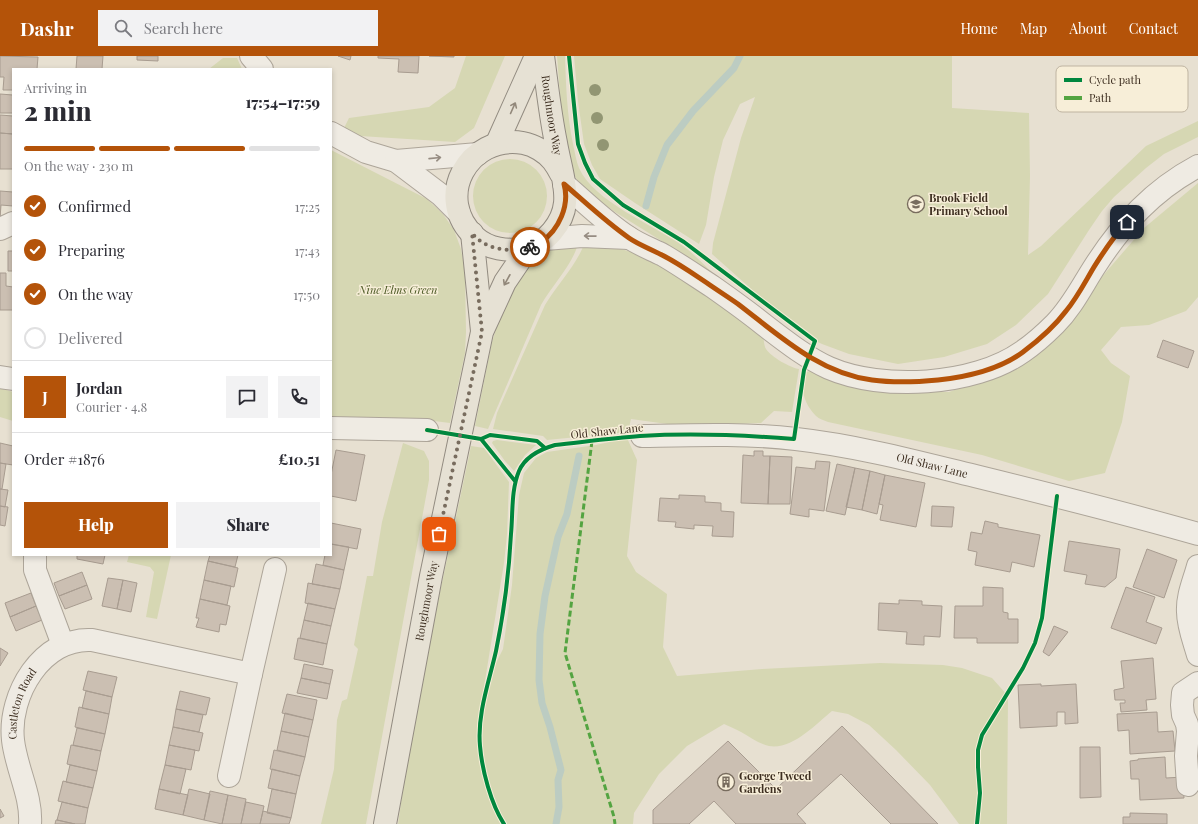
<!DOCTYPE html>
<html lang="en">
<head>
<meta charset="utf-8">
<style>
  :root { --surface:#fff; --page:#f2f2f3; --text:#2b2b33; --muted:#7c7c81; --line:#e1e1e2; --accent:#b45309 }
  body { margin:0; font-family:"Playfair Display",serif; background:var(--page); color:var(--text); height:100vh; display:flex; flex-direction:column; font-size:15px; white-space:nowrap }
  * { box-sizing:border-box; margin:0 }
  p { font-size:13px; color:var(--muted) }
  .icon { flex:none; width:22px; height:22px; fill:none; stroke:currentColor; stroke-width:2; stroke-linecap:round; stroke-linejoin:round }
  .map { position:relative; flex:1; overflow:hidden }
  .panel { position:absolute; left:12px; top:12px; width:320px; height:488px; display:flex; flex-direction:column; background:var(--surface); border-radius:0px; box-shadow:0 2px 6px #0003 }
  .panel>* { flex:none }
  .pin { position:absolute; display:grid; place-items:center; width:34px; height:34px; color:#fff; margin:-17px; border-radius:8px; box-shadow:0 2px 6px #0006 }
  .courier { position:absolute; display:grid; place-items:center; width:40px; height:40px; margin:-20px; border:3px solid #b45309; border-radius:50%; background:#fff; color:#222; box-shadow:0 1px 5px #0007 }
  .head em { font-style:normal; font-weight:800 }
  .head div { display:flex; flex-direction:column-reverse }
  .head { display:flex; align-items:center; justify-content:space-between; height:68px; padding:0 12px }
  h1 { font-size:26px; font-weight:800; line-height:30px }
  .bar { display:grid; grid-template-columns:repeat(4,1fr); gap:6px 4px; align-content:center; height:48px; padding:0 12px }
  .bar i { height:5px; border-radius:3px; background:var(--line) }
  .bar .active { background:var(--accent) }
  .bar p { grid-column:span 4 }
  .line { display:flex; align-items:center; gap:10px; padding:0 12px; border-top:1px solid var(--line) }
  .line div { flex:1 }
  .round { display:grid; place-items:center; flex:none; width:42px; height:42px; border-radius:0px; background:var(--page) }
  ol { padding:0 12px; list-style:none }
  li { display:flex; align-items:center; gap:12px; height:44px }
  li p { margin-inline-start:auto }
  li .icon { padding:4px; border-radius:50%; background:var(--accent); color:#fff; stroke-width:4 }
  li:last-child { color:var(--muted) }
  li i { width:22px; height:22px; border:2px solid var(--line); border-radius:50% }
  .action { display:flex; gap:8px; margin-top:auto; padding:8px 12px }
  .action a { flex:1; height:46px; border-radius:0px; background:var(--accent); color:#fff; font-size:16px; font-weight:800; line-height:46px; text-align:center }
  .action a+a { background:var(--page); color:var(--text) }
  header { display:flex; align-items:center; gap:24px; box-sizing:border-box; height:56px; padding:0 20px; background:var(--accent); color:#fff }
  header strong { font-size:19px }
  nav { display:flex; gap:22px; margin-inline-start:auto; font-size:14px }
  .search { width:280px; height:36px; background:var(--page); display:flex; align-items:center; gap:10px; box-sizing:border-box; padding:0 14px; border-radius:0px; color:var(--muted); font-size:15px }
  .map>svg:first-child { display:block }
  .green { fill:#d6d7b3 }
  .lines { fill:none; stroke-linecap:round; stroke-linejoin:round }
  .stream { stroke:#bcccc2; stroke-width:7 }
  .building { fill:#cbbfb2; stroke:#a89c90 }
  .minor-casing { stroke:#ada599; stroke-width:24 }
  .major-casing { stroke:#928b80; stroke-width:24 }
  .minor { stroke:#efebe3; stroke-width:22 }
  .major { stroke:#e6e1d4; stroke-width:22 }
  .quiet { stroke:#54a441; stroke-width:3; stroke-dasharray:6 3; stroke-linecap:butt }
  .cycleway-casing { stroke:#f7eed8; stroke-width:6 }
  .cycleway { stroke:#00873e; stroke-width:4 }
  .tree { fill:#929673 }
  .oneway { stroke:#92887a }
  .oneway2 { stroke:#968c82 }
  .done { stroke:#786c5e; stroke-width:4; stroke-dasharray:0 7.2 }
  .route { stroke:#b45309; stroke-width:5 }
  .labels { text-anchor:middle; stroke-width:3; stroke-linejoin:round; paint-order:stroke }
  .street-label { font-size:11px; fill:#3d2e20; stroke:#f7eed8 }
  .poi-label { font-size:11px; font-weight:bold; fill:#3d2e20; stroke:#f7eed8; text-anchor:start }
  .park-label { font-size:11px; font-style:italic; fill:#4d5a26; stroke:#f7eed8 }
  .key { fill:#f7eed8; stroke:#bfb4a1; stroke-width:1 }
  .key-label { font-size:11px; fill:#3d2e20 }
</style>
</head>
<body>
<header>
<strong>Dashr</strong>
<div class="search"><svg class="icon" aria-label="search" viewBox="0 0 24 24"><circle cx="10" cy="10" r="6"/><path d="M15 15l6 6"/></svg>Search here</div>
<nav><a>Home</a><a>Map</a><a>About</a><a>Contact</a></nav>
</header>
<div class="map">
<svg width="1198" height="768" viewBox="0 0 1198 768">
  <rect width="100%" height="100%" fill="#e7e0d1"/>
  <path class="green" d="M466,0H505L474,72L455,86L360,80L343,74L349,62L429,51L455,32Z
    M557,0H565C566,30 567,59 573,88C575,96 576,105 579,112C594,146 654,169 683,190C694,198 703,208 713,217L615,156L594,141L577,124L572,115L563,78Z
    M574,0H952V52L1029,57L1030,120L1028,199L1041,190L1146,90L1198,65V81L1164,98L1146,112L1114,141L1102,155L1089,174L1048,238L1016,269L987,288L944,301L898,308L849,298L822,288L803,279L712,198L713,187L741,82L755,41L740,48L723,84L714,121L706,169L699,188L635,147L600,123L592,109L584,88L578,45Z
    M223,2H237L242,13H209Z
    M331,94L427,143L443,158L454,174L461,193L465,216L466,276L465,297L450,367L426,364L331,362Z
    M473 140a37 37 0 1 1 74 0a37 37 0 1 1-74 0Z
    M1198,127V241L1186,255L1149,269L1121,271L1101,294L1111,307L1130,320L1122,366L1105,417L1069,425L982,399L828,366C824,364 819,363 816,360C804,348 799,332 806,316L814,314L892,335L949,336L996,319L1075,252L1144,172Z
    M577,191C571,210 551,231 541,249L488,373L475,370L492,286L499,264L520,213L542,195Z
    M583,191L618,192L637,198L656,207L688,225L763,280C764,284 764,290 766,293C771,301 791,312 799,313L792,356L774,355L761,367L682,370L631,363L628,376L547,384L543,380L493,373L497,357L545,249C557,229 574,212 583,191Z
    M0,332L13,336V365L0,361Z
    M627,382L637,404L627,500L636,516L667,538L663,591L677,620L762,613L880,607L943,609L962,612L992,622L1008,640L1007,768H959L930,729L896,694L869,669L848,658L832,655C815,669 792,694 769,690C759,688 750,681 741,676C736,673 730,671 724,668L687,690L659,718L634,757L633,768H398C415,641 445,516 471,390L484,392L509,426L507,478L504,507L484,631L503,593L512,529L519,439L524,417L536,402L547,396L596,389Z
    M497,384L536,389L525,399L514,415L505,405L492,387L493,385Z
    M403,387L424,395L429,405V424L366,768H321L334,713L337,664L342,645L347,643L358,593L354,589L367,520H373L382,466Z
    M129,499H171L157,563L146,561L154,516L150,511L127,506Z"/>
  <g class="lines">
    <path class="stream" d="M646,150L654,121L667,89L693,55L734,12L740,0
      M556,768L559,751L558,724L561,714L550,671L542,647L539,624L540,578L545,540L558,481L567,458L579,400"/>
  </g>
  <path class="building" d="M0,0L38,1L37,13H13V34H3L4,21H0Z
    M77,0H103L102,13H76Z
    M137,0H158V5L137,4Z
    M338,0H351L350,4Z
    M378,0H419L418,17L398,16L399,3L378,2Z
    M429,0H454V1Z
    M0,38L13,39V57H0Z
    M0,59L13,60V78L0,77Z
    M0,77L13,78V113H0Z
    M0,135L13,136V150L1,149L0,162Z
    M8,195H13V215H8Z
    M0,217H6V230L13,231V254H0Z
    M1163,284L1194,295L1188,312L1157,301Z
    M0,387L13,390V409L0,407Z
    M336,394L365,399L356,445L331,440V419Z
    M754,395H763V400H770L768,448L741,447L743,399L754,400Z
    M770,400L792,401L790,448H768Z
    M816,405L830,406L824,455L809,453V461L790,458L796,411L815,413Z
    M0,407L6,408L2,433H0Z
    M837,408L855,412L845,459L826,455Z
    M855,412L870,415L862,454L846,451Z
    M870,415L885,419L877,458L862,454Z
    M885,419L925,427L916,471L880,464L883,449L879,448Z
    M0,433L8,434L5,451L0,450Z
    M679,439L705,440V446L721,447V455L734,456L733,481L712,480L713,470L694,469V473L675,471L676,466L658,465L660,442L679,443Z
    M0,450L8,451L5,470L0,469Z
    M932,450L954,451L952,471L931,470Z
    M985,465L998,468V471L1040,479L1034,511L1012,506L1010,516L975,509L977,496L968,494L971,476L982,478Z
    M331,467L361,473L357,493L331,488Z
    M1069,485L1120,493L1116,522L1105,531L1085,528L1087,519L1064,515Z
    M331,488L349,491L344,514L323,509L325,499H331Z
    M1147,493L1177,504L1164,542L1133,531Z
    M77,499H105L103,508L77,503Z
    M210,499H238L235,511L208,505Z
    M208,505L238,512L234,531L204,524Z
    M316,508L344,514L340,533L312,528Z
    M82,516L87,529L59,540L54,527Z
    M108,522L123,524L117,553L102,550Z
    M123,524L137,527L131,556L117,553Z
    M204,524L231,530L227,549L200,543Z
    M308,527L340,533L335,553L305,547Z
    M87,529L92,543L65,553L59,540Z
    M983,531L1003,532V556L1008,557V563H1018V587H977V582H954L955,550H983Z
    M1126,531L1155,541L1146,566L1162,572L1156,588L1111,572Z
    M31,537L36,550L10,561L5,547Z
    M200,543L230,550L226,569L220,568L219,576L196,571L199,562H196Z
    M899,544L922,545V549L942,550L940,581L924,580V589L906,588L907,576L878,574L879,547L899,548Z
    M308,547L335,553L331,570L304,564Z
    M36,550L42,564L16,575L10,561Z
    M304,564L331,570L327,588L300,582Z
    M1054,570L1068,576L1049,600L1043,596Z
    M298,582L327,588L323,609L294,603Z
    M0,592L8,597L0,610Z
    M1153,602L1156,643L1146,644L1147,654L1121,656L1120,647H1125V644H1115L1114,634L1124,632L1121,605Z
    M304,608L333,614L330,628L301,622Z
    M88,615L117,621L112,641L83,634Z
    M301,622L330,628L327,643L297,637Z
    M1041,628V630L1076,628L1078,667L1065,668V656H1057V670L1020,672L1018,629Z
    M86,635L112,641L109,658L82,652Z
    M180,635L210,642L206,659L176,653Z
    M287,638L317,644L313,664L282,657Z
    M79,651L109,658L105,678L75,671Z
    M176,653L203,659L199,676L173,671Z
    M1157,656L1158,676L1173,675L1175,695L1130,698L1129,674L1118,675L1117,658Z
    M285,657L313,664L309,681L281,675Z
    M842,670L938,768H891L841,718L797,758L806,768H736L714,745L689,768H653V754L728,685L776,733Z
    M173,671L203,677L199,695L169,689Z
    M77,672L105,678L101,695L73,689Z
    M281,675L309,681L305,701L277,694Z
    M71,689L101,695L97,715L67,708Z
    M169,689L195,694L191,714L165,709Z
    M1080,691H1100L1101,741L1080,742Z
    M274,694L305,701L300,720L270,713Z
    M1165,701L1166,722L1183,721L1184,742L1140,744L1139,723H1131L1130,705L1138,704V703Z
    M70,709L97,715L93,732L66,726Z
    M165,709L186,713L180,738L159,733Z
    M272,713L300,720L296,738L268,732Z
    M63,725L93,732L88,752L58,745Z
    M159,733L188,739L183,759L155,753Z
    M189,733L210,738L204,764L183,759Z
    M272,733L296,738L291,762L267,757Z
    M210,735L228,739L222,768L204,764Z
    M228,739L246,743L241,768H222Z
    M62,746L88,752L85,768H75L57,764Z
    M246,746L264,750L260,768H241Z
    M0,753L4,760L0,762Z
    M263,755L291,762L289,768H260Z
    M1130,757L1167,758V768H1123V761H1130Z
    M56,764H57L75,768H55Z"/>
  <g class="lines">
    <g class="minor-casing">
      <g id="minor">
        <path d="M251,0L262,13"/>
        <path d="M331,77L366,96L396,105L441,139L459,157"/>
        <path d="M396,105L478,98"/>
        <path d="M564,128C585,146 605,166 628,181C638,188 651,193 663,199C680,209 696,220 713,231C730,243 747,255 763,268C784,284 805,301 829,312C882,335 974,330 1022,296C1034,288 1045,278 1055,268C1072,251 1082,230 1095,210C1122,168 1153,134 1198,110"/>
        <path d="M0,173L13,167"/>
        <path d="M545,183L582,180L629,182"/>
        <path d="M0,321L13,323"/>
        <path d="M331,372L427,374"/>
        <path id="s1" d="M642,380C693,379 745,377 796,383C858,390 918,406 979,421C1052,439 1125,457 1198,478"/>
        <path d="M35,499V514L63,589"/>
        <path d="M1198,510C1194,525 1187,540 1188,556C1188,570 1194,585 1198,599"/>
        <path d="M229,720L251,618"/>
        <path d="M1188,729L1186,700L1188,675L1187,668L1183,659L1182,649L1183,637L1198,627"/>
        <path id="s2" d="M30,768C32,740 16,712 13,684C8,639 42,581 92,584L251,618L275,513"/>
      </g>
    </g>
    <g class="major-casing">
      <g id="major">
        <path id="s3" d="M543,0C547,29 550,58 556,87C559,105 567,130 565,147C563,167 546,188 526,192C508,196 488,193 475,181C433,142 468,78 523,87C534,89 546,96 553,105C556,109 559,114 561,118"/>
        <path d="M497,87L536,0"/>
        <path d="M472,177L482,275"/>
        <path id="s4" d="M385,768L431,520L482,276L505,226L528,192"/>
      </g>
    </g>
    <use href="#minor" class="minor"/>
    <use href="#major" class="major"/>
    <path class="quiet" d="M592,385L565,597L614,761L615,768"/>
    <g class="cycleway-casing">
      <path id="cycleway" d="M427,374L481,383L490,379L537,385L545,392
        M481,383L515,425
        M504,768C491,748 482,714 480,690C477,658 489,626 496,595C504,556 509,517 511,478C513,457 511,434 519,415C525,401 541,393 555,389C583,386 612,382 640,380C691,377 743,379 794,383L804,314L815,285L684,186L623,149L593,123L585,107L578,88L569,0
        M977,768L980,737L978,711V694L982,679L1023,612L1035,587L1042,562L1057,440"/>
    </g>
    <use href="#cycleway" class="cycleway"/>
  </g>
  <g class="tree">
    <circle cx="595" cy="34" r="6"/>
    <circle cx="597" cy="62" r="6"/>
    <circle cx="603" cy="89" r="6"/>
  </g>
  <defs><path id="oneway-shaft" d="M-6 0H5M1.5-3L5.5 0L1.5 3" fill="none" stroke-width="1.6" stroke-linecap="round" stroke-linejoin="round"/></defs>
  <g class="oneway">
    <use href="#oneway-shaft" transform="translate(513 52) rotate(-66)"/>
    <use href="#oneway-shaft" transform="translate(507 224) rotate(119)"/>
  </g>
  <g class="oneway2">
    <use href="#oneway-shaft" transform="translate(435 102) rotate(-6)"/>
    <use href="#oneway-shaft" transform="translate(590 180) rotate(-179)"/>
  </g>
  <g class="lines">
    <path class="done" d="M439,478L482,276L472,177C485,194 510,197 530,191"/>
    <path class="route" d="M530,191C533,189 538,188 541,186C559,174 570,149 564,128C585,146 606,166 629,182C639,189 651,193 662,199C678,207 692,217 707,227C717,234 728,241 738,248C780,280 819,317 872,324C894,327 917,326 938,324C966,321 1000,313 1023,296C1039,284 1054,271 1066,255C1077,242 1085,226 1094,211C1104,195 1114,180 1127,166"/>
  </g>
  <defs>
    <g id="school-ring" transform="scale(0.9)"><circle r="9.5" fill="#f7eed8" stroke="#786c5e" stroke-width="1.5"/><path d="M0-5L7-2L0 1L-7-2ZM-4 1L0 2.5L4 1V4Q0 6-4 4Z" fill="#786c5e"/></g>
    <g id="building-ring" transform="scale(0.9)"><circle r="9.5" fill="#f7eed8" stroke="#786c5e" stroke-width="1.5"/><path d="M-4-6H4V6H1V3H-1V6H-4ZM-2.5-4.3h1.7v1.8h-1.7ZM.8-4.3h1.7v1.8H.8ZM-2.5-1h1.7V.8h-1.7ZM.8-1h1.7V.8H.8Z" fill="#786c5e"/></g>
  </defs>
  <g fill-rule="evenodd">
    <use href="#school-ring" x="916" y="148"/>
    <use href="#building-ring" x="726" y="726"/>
  </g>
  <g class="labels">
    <g class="street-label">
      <text dy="4" stroke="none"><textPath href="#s3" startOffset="60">Roughmoor Way</textPath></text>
      <text transform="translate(607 375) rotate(-6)" y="4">Old Shaw Lane</text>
      <text dy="4" stroke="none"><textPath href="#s1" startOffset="293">Old Shaw Lane</textPath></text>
      <text dy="4" stroke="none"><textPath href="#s4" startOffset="227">Roughmoor Way</textPath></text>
      <text dy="4" stroke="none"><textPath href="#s2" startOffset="124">Castleton Road</textPath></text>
    </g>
    <g class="poi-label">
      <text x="929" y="146">Brook Field<tspan x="929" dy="13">Primary School</tspan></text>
      <text x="739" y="724">George Tweed<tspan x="739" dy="13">Gardens</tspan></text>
    </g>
    <g class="park-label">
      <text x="398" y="238">Nine Elms Green</text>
    </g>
  </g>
  <rect x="1056" y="10" width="132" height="46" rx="6" class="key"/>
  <rect x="1064" y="22" width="18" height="4" fill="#00873e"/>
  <rect x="1064" y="40" width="18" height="4" fill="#54a441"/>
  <g class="key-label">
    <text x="1089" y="28">Cycle path</text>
    <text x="1089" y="46">Path</text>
  </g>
</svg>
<div class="pin" style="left:439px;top:478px;background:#ea580c"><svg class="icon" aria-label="bag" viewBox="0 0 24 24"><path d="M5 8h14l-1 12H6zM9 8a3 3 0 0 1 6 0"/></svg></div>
<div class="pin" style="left:1127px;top:166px;background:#1f2937"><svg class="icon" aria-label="home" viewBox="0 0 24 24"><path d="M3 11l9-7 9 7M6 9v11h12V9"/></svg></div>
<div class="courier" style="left:530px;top:191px"><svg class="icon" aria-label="bike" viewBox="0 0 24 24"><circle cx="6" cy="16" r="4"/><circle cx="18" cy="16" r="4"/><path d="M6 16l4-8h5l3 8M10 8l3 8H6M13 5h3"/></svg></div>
<section class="panel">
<div class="head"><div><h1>2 min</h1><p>Arriving in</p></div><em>17:54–17:59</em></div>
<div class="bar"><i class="active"></i><i class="active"></i><i class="active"></i><i></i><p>On the way · 230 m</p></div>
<ol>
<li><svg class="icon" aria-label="check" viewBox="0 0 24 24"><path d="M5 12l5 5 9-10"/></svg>Confirmed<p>17:25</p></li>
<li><svg class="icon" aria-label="check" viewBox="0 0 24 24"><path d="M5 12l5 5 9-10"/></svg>Preparing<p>17:43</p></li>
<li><svg class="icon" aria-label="check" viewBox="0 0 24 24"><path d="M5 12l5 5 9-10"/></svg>On the way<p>17:50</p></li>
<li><i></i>Delivered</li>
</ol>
<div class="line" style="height:72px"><b class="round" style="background:var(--accent);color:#fff">J</b><div><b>Jordan</b><p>Courier · 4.8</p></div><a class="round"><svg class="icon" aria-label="chat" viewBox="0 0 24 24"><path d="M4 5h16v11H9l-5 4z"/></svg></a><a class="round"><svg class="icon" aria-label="phone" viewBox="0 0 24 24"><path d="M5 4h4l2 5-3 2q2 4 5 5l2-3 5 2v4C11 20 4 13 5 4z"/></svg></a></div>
<div class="line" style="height:52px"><div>Order #1876</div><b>£10.51</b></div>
<div class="action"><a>Help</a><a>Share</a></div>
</section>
</div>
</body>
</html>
